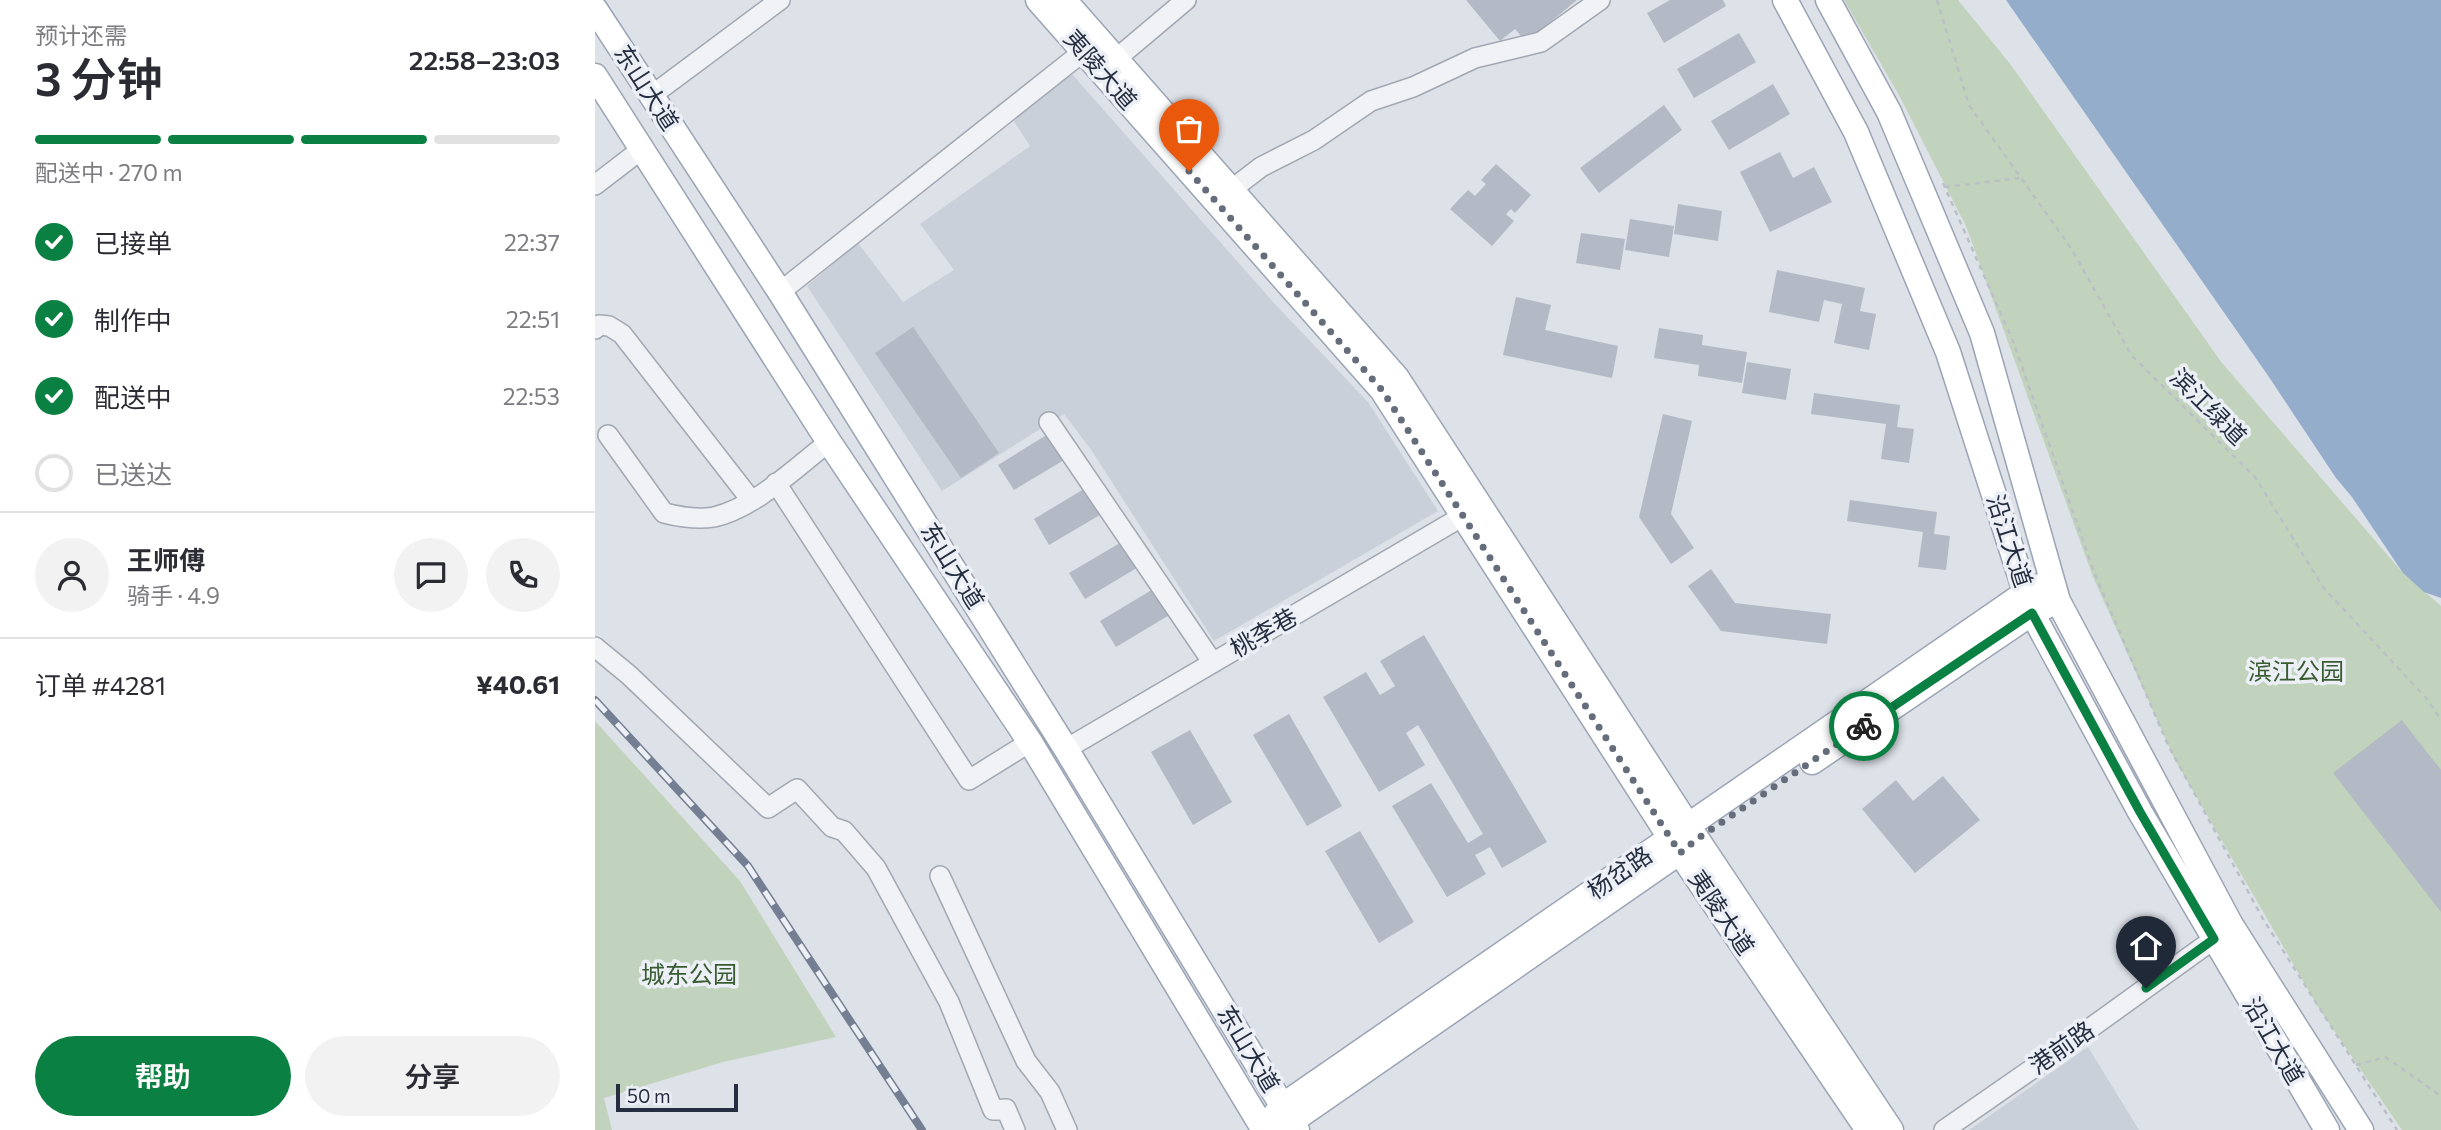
<!DOCTYPE html>
<html lang="zh">
<head>
<meta charset="utf-8">
<style>
  :root { --surface:#fff; --page:#f2f2f3; --text:#2b2b33; --muted:#7c7c81; --line:#e1e1e2; --accent:#0b8043 }
  body { margin:0; font-family:Commissioner,"Noto Sans SC",sans-serif; background:var(--page); color:var(--text); height:100vh; display:flex; flex-direction:column; font-size:26px; white-space:nowrap }
  * { box-sizing:border-box; margin:0 }
  p { font-size:23px; color:var(--muted) }
  .icon { flex:none; width:38px; height:38px; fill:none; stroke:currentColor; stroke-width:2; stroke-linecap:round; stroke-linejoin:round }
  .map { position:relative; flex:1; overflow:hidden }
  .sheet { display:flex; flex-direction:column; background:var(--surface); width:595px }
  .sheet>* { flex:none }
  .scale { position:absolute; left:21px; bottom:18px; width:122px; box-sizing:border-box; padding-left:7px; border:4px solid #252e40; border-top:0; font-size:19px; line-height:24px; white-space:nowrap; color:#252e40; -webkit-text-stroke:5px #ecf0f6; paint-order:stroke }
  .pin { position:absolute; display:grid; place-items:center; width:60px; height:60px; color:#fff; margin:-72px -30px; border-radius:50% 50% 50% 0; rotate:-45deg; box-shadow:0 0 7px #0007 }
  .pin .icon { rotate:45deg }
  .courier { position:absolute; display:grid; place-items:center; width:70px; height:70px; margin:-35px; border:5px solid #0b8043; border-radius:50%; background:#fff; color:#222; box-shadow:0 2px 9px #0007 }
  .overview em { font-style:normal; font-weight:600 }
  .overview div { display:flex; flex-direction:column-reverse }
  .overview { display:flex; align-items:center; justify-content:space-between; height:119px; padding:0 35px }
  h1 { font-size:46px; font-weight:600; line-height:52px }
  .bar { display:grid; grid-template-columns:repeat(4,1fr); gap:10px 7px; align-content:center; height:84px; padding:0 35px }
  .bar i { height:9px; border-radius:5px; background:var(--line) }
  .bar .selected { background:var(--accent) }
  .bar p { grid-column:span 4 }
  .line { display:flex; align-items:center; gap:18px; padding:0 35px; border-top:2px solid var(--line) }
  .line div { flex:1 }
  .round { display:grid; place-items:center; flex:none; width:74px; height:74px; border-radius:37px; background:var(--page) }
  ol { padding:0 35px; list-style:none }
  li { display:flex; align-items:center; gap:21px; height:77px }
  li p { margin-inline-start:auto }
  li .icon { padding:7px; border-radius:50%; background:var(--accent); color:#fff; stroke-width:4 }
  li:last-child { color:var(--muted) }
  li i { width:38px; height:38px; border:4px solid var(--line); border-radius:50% }
  .primary-button { display:flex; gap:14px; margin-top:auto; padding:14px 35px }
  .primary-button a { flex:1; height:80px; border-radius:42px; background:var(--accent); color:#fff; font-size:28px; font-weight:600; line-height:80px; text-align:center }
  .primary-button a+a { background:var(--page); color:var(--text) }
  main { display:flex; flex:1; min-height:0 }
  .map>svg:first-child { display:block }
  .built { fill:#cad0da }
  .green { fill:#c2d3bd }
  .water { fill:#94adcb }
  .building { fill:#b3bac5 }
  .lines { fill:none; stroke-linecap:round; stroke-linejoin:round }
  .minor-casing { stroke:#a2a8b2; stroke-width:22 }
  .major-casing { stroke:#9ba4b5; stroke-width:27 }
  .path { stroke:#bbbfc7; stroke-width:2.5; stroke-dasharray:5 5; stroke-linecap:butt }
  .minor { stroke:#f0f2f6; stroke-width:19 }
  .major { stroke:#fff; stroke-width:24 }
  .rail-casing { stroke:#757f93; stroke-width:8 }
  .rail { stroke:#ecf0f6; stroke-width:5; stroke-dasharray:16; stroke-linecap:butt }
  .done { stroke:#656d7b; stroke-width:7; stroke-dasharray:0 12.6 }
  .route { stroke:#0b8043; stroke-width:9 }
  .labels { text-anchor:middle; stroke-width:7; stroke-linejoin:round; paint-order:stroke }
  .street-label { font-size:24px; fill:#252e40; stroke:#ecf0f6 }
  .park-label { font-size:24px; fill:#385c31; stroke:#ecf0f6 }
</style>
</head>
<body>
<main>
<section class="sheet">
<div class="overview"><div><h1>3 分钟</h1><p>预计还需</p></div><em>22:58–23:03</em></div>
<div class="bar"><i class="selected"></i><i class="selected"></i><i class="selected"></i><i></i><p>配送中 · 270 m</p></div>
<ol>
<li><svg class="icon" aria-label="check" viewBox="0 0 24 24"><path d="M5 12l5 5 9-10"/></svg>已接单<p>22:37</p></li>
<li><svg class="icon" aria-label="check" viewBox="0 0 24 24"><path d="M5 12l5 5 9-10"/></svg>制作中<p>22:51</p></li>
<li><svg class="icon" aria-label="check" viewBox="0 0 24 24"><path d="M5 12l5 5 9-10"/></svg>配送中<p>22:53</p></li>
<li><i></i>已送达</li>
</ol>
<div class="line" style="height:126px"><a class="round"><svg class="icon" aria-label="person" viewBox="0 0 24 24"><circle cx="12" cy="8" r="4"/><path d="M4 21q1-7 8-7t8 7"/></svg></a><div><b>王师傅</b><p>骑手 · 4.9</p></div><a class="round"><svg class="icon" aria-label="chat" viewBox="0 0 24 24"><path d="M4 5h16v11H9l-5 4z"/></svg></a><a class="round"><svg class="icon" aria-label="phone" viewBox="0 0 24 24"><path d="M5 4h4l2 5-3 2q2 4 5 5l2-3 5 2v4C11 20 4 13 5 4z"/></svg></a></div>
<div class="line" style="height:91px"><div>订单 #4281</div><b>¥40.61</b></div>
<div class="primary-button"><a>帮助</a><a>分享</a></div>
</section>
<div class="map">
<svg width="1846" height="1130" viewBox="0 0 1846 1130">
  <rect width="100%" height="100%" fill="#dde1e8"/>
  <path class="built" d="M477,74L679,303L773,402L843,511L619,641L497,451L469,414L347,491L212,286L263,243L308,302L359,270L325,224L435,146L418,120Z
    M1493,1047L1544,1130H1374Z"/>
  <path class="green" d="M1249,0H1363L1416,65L1627,363L1808,573L1846,606V1130H1807L1725,1010L1580,760L1498,577L1371,226L1305,97Z
    M0,721L145,881L241,1037L128,1062L9,1098L17,1130H0Z"/>
  <path class="water" d="M1411,0H1846V598L1829,592L1808,573L1757,497L1741,478L1674,377Z"/>
  <path class="building" d="M871,0H982L931,42L920,29L905,41Z
    M1075,0H1128L1131,6L1069,43L1052,13Z
    M1144,33L1161,62L1099,98L1082,69Z
    M1178,84L1195,114L1134,150L1116,121Z
    M1069,105L1087,130L1004,193L985,168Z
    M1185,152L1198,178L1219,167L1237,202L1175,232L1145,172Z
    M901,164L936,195L920,213L916,209L911,214L919,221L897,246L855,209L873,190L880,196L891,184L886,180Z
    M1083,204L1127,211L1123,241L1079,234Z
    M1035,219L1079,226L1074,257L1030,250Z
    M986,233L1030,239L1025,270L981,263Z
    M1182,270L1270,288L1265,311L1281,314L1274,350L1239,343L1247,304L1229,300L1224,322L1174,312Z
    M921,297L956,305L950,330L1023,346L1017,378L908,355Z
    M318,327L404,453L366,478L280,353Z
    M1064,328L1108,335L1107,345L1152,352L1147,383L1103,376L1104,365L1059,358Z
    M1152,362L1196,369L1191,400L1147,393Z
    M1219,393L1305,405L1302,427L1319,429L1314,463L1286,459L1291,424L1216,414Z
    M1068,414L1097,421L1076,514L1099,548L1076,564L1044,517Z
    M458,431L474,457L419,490L403,465Z
    M494,486L510,512L454,545L439,519Z
    M1255,500L1342,512L1339,534L1355,536L1351,570L1323,567L1328,532L1252,521Z
    M530,540L545,566L490,599L474,573Z
    M1116,569L1140,603L1236,614L1232,644L1126,631L1093,586Z
    M560,588L576,614L521,647L505,621Z
    M829,635L952,842L907,868L895,847L880,855L891,874L852,897L797,806L836,783L873,843L888,834L823,725L811,733L830,765L784,792L728,697L771,672L785,695L800,686L785,661Z
    M694,714L747,806L712,826L658,735Z
    M1807,720L1846,770V912L1738,773Z
    M595,730L637,802L598,825L556,752Z
    M1348,776L1385,820L1320,873L1267,809L1301,780L1318,801Z
    M765,831L819,922L784,943L730,851Z"/>
  <g class="lines">
    <g class="minor-casing">
      <path id="minor" d="M521,59L591,0
        M56,96L185,0
        M0,185L47,149
        M636,190L666,167L719,140L776,101L818,87L880,58L946,42L1005,0
        M185,292L489,51
        M0,329L4,325L14,326L27,334L156,500
        M454,422L618,663
        M13,435L69,513C85,517 102,520 119,517C160,508 201,467 234,442
        M181,483L374,780L435,742
        M0,647L34,675L173,808L202,789L237,827L249,831L281,868L354,1002L398,1110L411,1109L420,1130
        M471,749L868,516
        M345,876L431,1061L455,1092L472,1130
        M1349,1130L1483,1037L1619,939"/>
    </g>
    <g class="major-casing">
      <path id="major" d="M443,0L787,390L1085,853L1273,1130
        M469,0L802,378L1094,827L1296,1130
        M1190,0L1261,132L1353,352L1437,613L1545,812L1732,1130
        M1233,0L1294,112L1387,333L1463,601L1636,925L1766,1130
        M0,9L185,292L471,749L702,1130
        M0,76L234,442L435,742L669,1130
        M1217,762L1437,613L1452,606
        M678,1117L687,1106L1430,593L1445,586
        M682,1125L697,1121L1098,843"/>
    </g>
    <path class="path" d="M1342,0L1374,105L1476,248L1537,356L1660,477L1728,587L1831,698L1846,720
      M1348,183L1418,341L1499,572L1573,745L1668,919L1802,1130
      M1350,187L1425,178
      M1761,1065L1790,1057L1846,1096"/>
    <use href="#minor" class="minor"/>
    <use href="#major" class="major"/>
    <g class="rail-casing">
      <path id="rail" d="M0,700L153,866L327,1130"/>
    </g>
    <use href="#rail" class="rail"/>
  </g>
  <g class="lines">
    <path class="done" d="M594,171L787,390L1085,853L1102,839L1269,726"/>
    <path class="route" d="M1269,726L1437,613L1545,812L1619,939L1551,988"/>
  </g>
  <g class="labels">
    <g class="street-label">
      <text transform="translate(505 70) rotate(49)" y="8">夷陵大道</text>
      <text transform="translate(51 88) rotate(57)" y="8">东山大道</text>
      <text transform="translate(1613 407) rotate(45)" y="8">滨江绿道</text>
      <text transform="translate(1414 541) rotate(72)" y="8">沿江大道</text>
      <text transform="translate(357 566) rotate(58)" y="8">东山大道</text>
      <text transform="translate(669 633) rotate(-30)" y="8">桃李巷</text>
      <text transform="translate(1025 873) rotate(-35)" y="8">杨岔路</text>
      <text transform="translate(1126 913) rotate(56)" y="8">夷陵大道</text>
      <text transform="translate(1678 1041) rotate(60)" y="8">沿江大道</text>
      <text transform="translate(1467 1048) rotate(-35)" y="8">港前路</text>
      <text transform="translate(653 1049) rotate(59)" y="8">东山大道</text>
    </g>
    <g class="park-label">
      <text x="1701" y="680">滨江公园</text>
      <text x="94" y="983">城东公园</text>
    </g>
  </g>
</svg>
<div class="scale">50 m</div>
<div class="pin" style="left:594px;top:171px;background:#ea580c"><svg class="icon" aria-label="bag" viewBox="0 0 24 24"><path d="M5 8h14l-1 12H6zM9 8a3 3 0 0 1 6 0"/></svg></div>
<div class="pin" style="left:1551px;top:988px;background:#1f2937"><svg class="icon" aria-label="home" viewBox="0 0 24 24"><path d="M3 11l9-7 9 7M6 9v11h12V9"/></svg></div>
<div class="courier" style="left:1269px;top:726px"><svg class="icon" aria-label="bike" viewBox="0 0 24 24"><circle cx="6" cy="16" r="4"/><circle cx="18" cy="16" r="4"/><path d="M6 16l4-8h5l3 8M10 8l3 8H6M13 5h3"/></svg></div>
</div>
</main>
</body>
</html>
